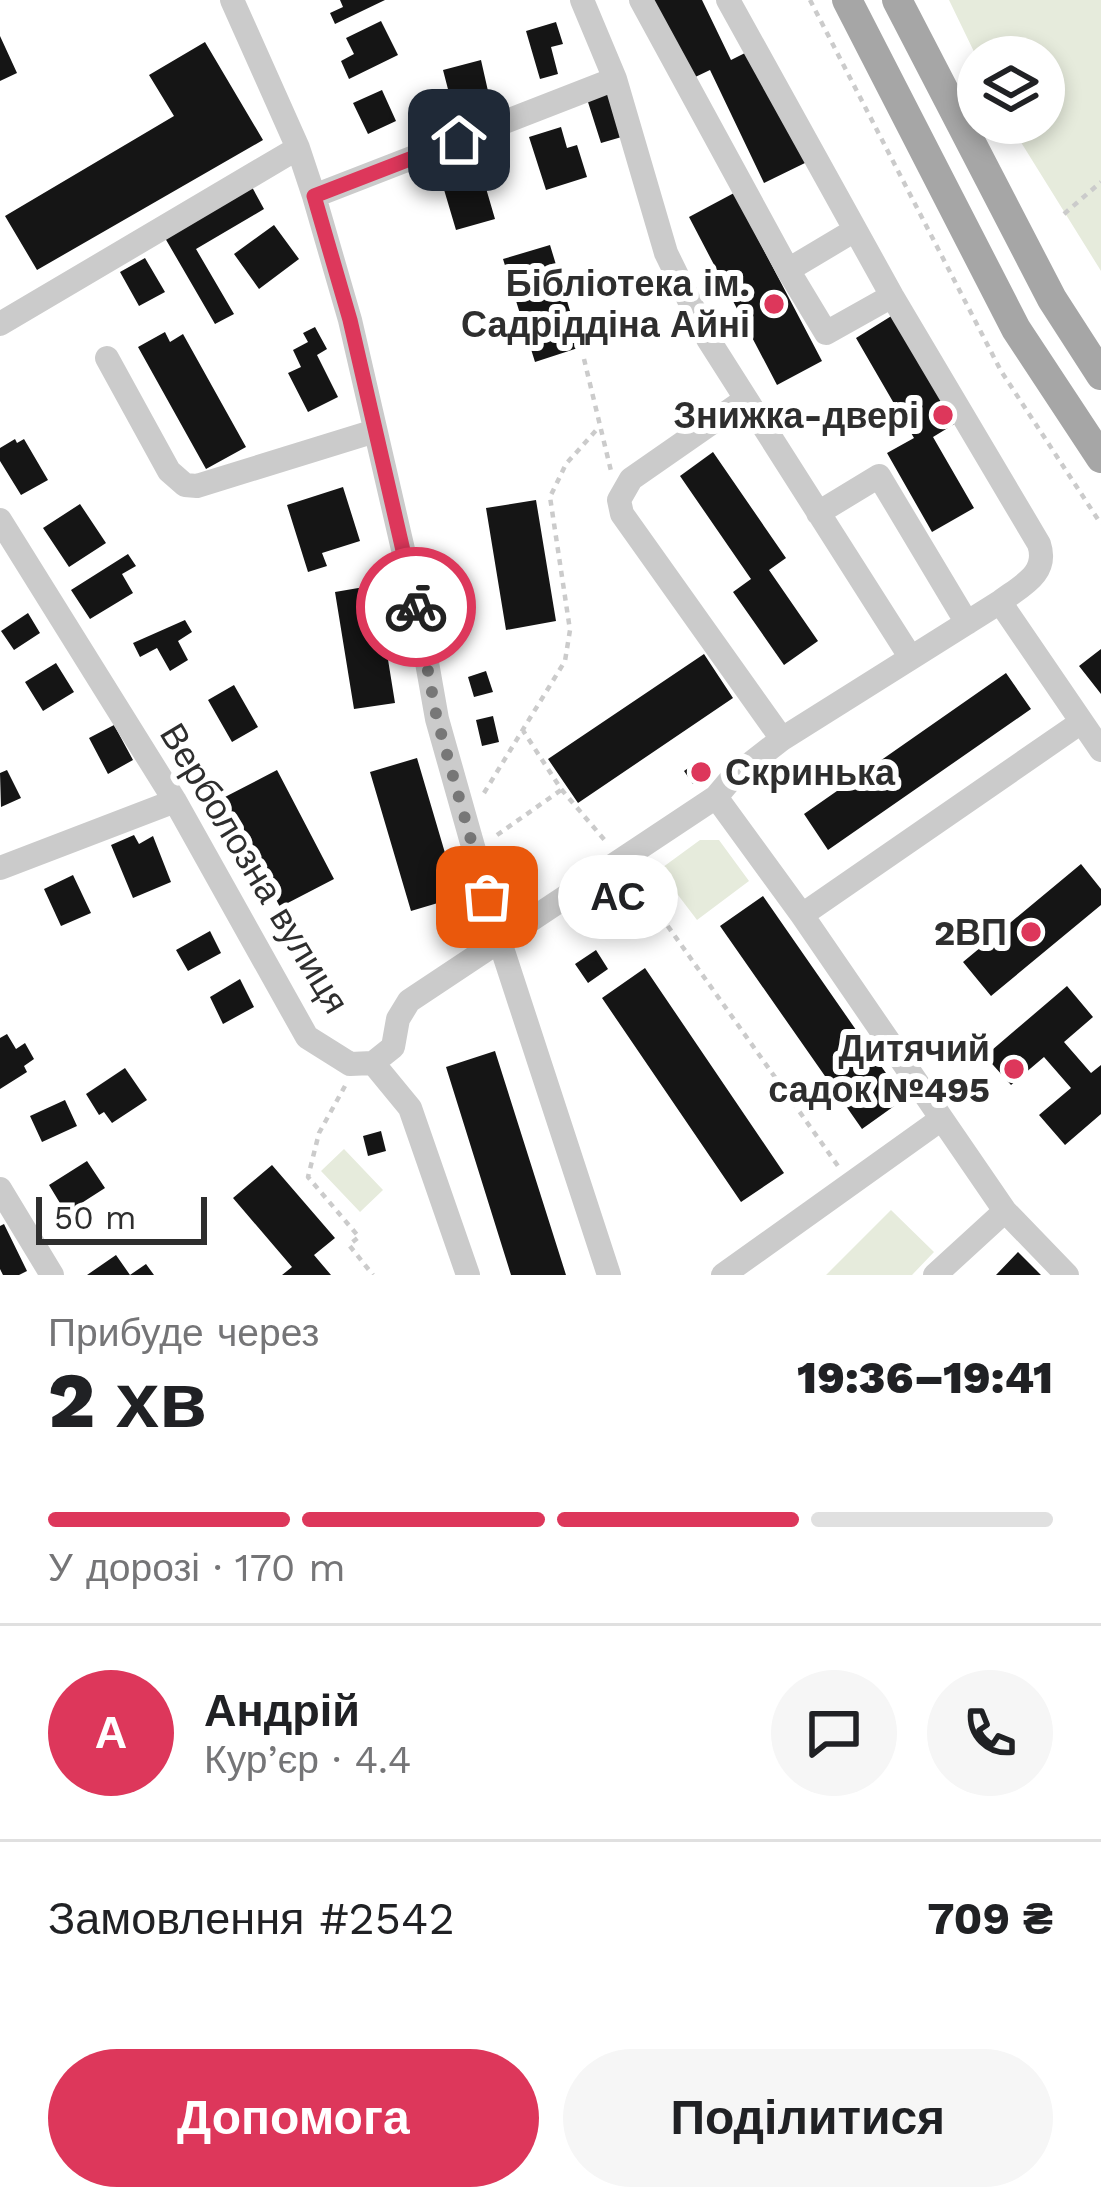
<!DOCTYPE html>
<html lang="uk">
<head>
<meta charset="utf-8">
<style>
  :root { --surface:#fff; --page:#f6f6f6; --text:#202124; --muted:#757577; --line:#e0e0e0; --accent:#dd375b }
  body { margin:0; font-family:"Work Sans",sans-serif; background:var(--page); color:var(--text); height:100vh; display:flex; flex-direction:column; font-size:45px; white-space:nowrap }
  * { box-sizing:border-box; margin:0 }
  p { font-size:39px; color:var(--muted) }
  .icon { flex:none; width:66px; height:66px; fill:none; stroke:currentColor; stroke-width:2; stroke-linecap:round; stroke-linejoin:round }
  .map { position:relative; height:1275px; overflow:hidden }
  .panel { display:flex; flex-direction:column; background:var(--surface); flex:1 }
  .panel>* { flex:none }
  .fabs { position:absolute; left:957px; top:36px; display:grid; gap:24px }
  .fabs a { display:grid; place-items:center; width:108px; height:108px; border-radius:50%; background:var(--surface); box-shadow:0 6px 18px #0003; font-size:60px }
  .scale { position:absolute; left:36px; bottom:30px; width:171px; box-sizing:border-box; padding-left:12px; border:6px solid #2e2e2e; border-top:0; font-size:33px; line-height:42px; white-space:nowrap; color:#2e2e2e; -webkit-text-stroke:9px #fff; paint-order:stroke }
  .pin { position:absolute; display:grid; place-items:center; width:102px; height:102px; color:#fff; margin:-51px; border-radius:24px; box-shadow:0 6px 18px #0006 }
  .courier { position:absolute; display:grid; place-items:center; width:120px; height:120px; margin:-60px; border:9px solid #dd375b; border-radius:50%; background:#fff; color:#222; box-shadow:0 3px 15px #0007 }
  .bubble { position:absolute; height:84px; border-radius:42px; background:var(--surface); box-shadow:0 6px 18px #0003; font-size:39px; font-weight:800; line-height:84px; text-align:center }
  .headline em { font-style:normal; font-weight:800 }
  .headline div { display:flex; flex-direction:column-reverse }
  .headline { display:flex; align-items:center; justify-content:space-between; height:204px; padding:0 48px }
  h1 { font-size:78px; font-weight:800; line-height:90px }
  .bar { display:grid; grid-template-columns:repeat(4,1fr); gap:18px 12px; align-content:center; height:144px; padding:0 48px }
  .bar i { height:15px; border-radius:9px; background:var(--line) }
  .bar .active { background:var(--accent) }
  .bar p { grid-column:span 4 }
  .line { display:flex; align-items:center; gap:30px; padding:0 48px; border-top:3px solid var(--line) }
  .line div { flex:1 }
  .round { display:grid; place-items:center; flex:none; width:126px; height:126px; border-radius:63px; background:var(--page) }
  .primary-button { display:flex; gap:24px; margin-top:auto; padding:24px 48px }
  .primary-button a { flex:1; height:138px; border-radius:72px; background:var(--accent); color:#fff; font-size:48px; font-weight:800; line-height:138px; text-align:center }
  .primary-button a+a { background:var(--page); color:var(--text) }
  .map>svg:first-child { display:block }
  .green { fill:#e6ebdc }
  .building { fill:#151515 }
  .lines { fill:none; stroke-linecap:round; stroke-linejoin:round }
  .path { stroke:#cbcbcb; stroke-width:4.5; stroke-dasharray:6 6; stroke-linecap:butt }
  .minor { stroke:#cbcbcb; stroke-width:24 }
  .major { stroke:#a6a6a6; stroke-width:30 }
  .done { stroke:#777; stroke-width:12; stroke-dasharray:0 21.6 }
  .route { stroke:#dd375b; stroke-width:15 }
  .poi-dot { fill:#dd375b; stroke:#fff; stroke-width:4.5 }
  .labels { text-anchor:middle; stroke-width:12; stroke-linejoin:round; paint-order:stroke }
  .poi-label { font-size:36px; font-weight:bold; fill:#2e2e2e; stroke:#fff; text-anchor:end }
  .street-label { font-size:36px; fill:#2e2e2e; stroke:#fff }
</style>
</head>
<body>
<div class="map">
<svg width="1101" height="1275" viewBox="0 0 1101 1275">
  <rect width="100%" height="100%" fill="#fff"/>
  <path class="green" d="M949,0H1101V271L1009,123H1044V57L978,60Z
    M700,840H719L749,881L697,920L659,870Z
    M344,1149L383,1190L360,1212L321,1171Z
    M891,1210L934,1252L912,1275H826Z"/>
  <path class="building" d="M340,0H385L335,24L330,13L343,7Z
    M651,0H702L731,60L753,49L807,162L764,183L710,70L689,80Z
    M381,21L398,55L349,79L341,61L354,54L346,38Z
    M556,22L563,44L551,47L558,74L540,79L526,31Z
    M0,36L17,73L0,81Z
    M205,42L263,140L37,270L5,216L174,116L149,75Z
    M481,60L488,91L469,96L475,115L456,120L443,70Z
    M382,90L396,121L368,134L353,103Z
    M611,91L625,136L601,143L587,99Z
    M561,127L567,148L577,145L587,177L546,190L529,137Z
    M476,154L495,219L456,230L437,166Z
    M252,187L264,209L196,249L234,314L215,324L165,238Z
    M734,193L822,361L777,385L689,217Z
    M274,225L299,259L259,289L234,254Z
    M550,245L581,347L535,362L503,259Z
    M145,258L165,292L139,306L120,272Z
    M893,315L956,423L933,437L974,508L932,532L887,453L914,438L856,338Z
    M315,327L327,349L317,355L338,397L308,412L288,373L301,367L293,350L308,342L303,333Z
    M165,332L170,342L183,334L246,447L206,469L138,347Z
    M15,439L17,443L24,439L48,480L21,495L0,461V448Z
    M713,452L786,558L769,570L818,641L784,665L733,592L751,579L680,476Z
    M343,487L360,541L322,553L327,566L308,572L287,505Z
    M536,500L556,621L506,630L486,508Z
    M80,504L106,543L69,567L43,528Z
    M128,554L136,566L122,574L133,593L90,619L71,590Z
    M376,585L395,703L354,709L335,592Z
    M28,613L40,633L14,650L1,631Z
    M185,620L192,632L178,641L188,660L170,671L157,648L140,657L133,643Z
    M1101,649V694L1079,666Z
    M704,654L733,698L578,803L548,759Z
    M56,663L74,692L43,711L25,682Z
    M486,671L493,692L474,697L468,677Z
    M1006,673L1031,709L828,850L804,814Z
    M234,685L258,727L232,742L208,700Z
    M493,716L499,742L482,746L476,720Z
    M114,725L133,760L108,774L89,738Z
    M417,758L458,897L411,911L370,772Z
    M703,758L712,771L693,784L684,771Z
    M7,770L21,798L1,807L0,773Z
    M277,770L334,879L280,907L223,798Z
    M134,835L139,844L153,836L171,882L133,898L111,845Z
    M1081,864L1101,889V905L991,996L963,962Z
    M73,875L91,913L61,926L44,889Z
    M763,896L904,1099L862,1129L720,926Z
    M210,931L221,953L188,971L176,950Z
    M596,950L608,969L588,983L575,964Z
    M645,968L784,1173L741,1202L602,998Z
    M240,979L254,1007L223,1024L210,997Z
    M1067,986L1093,1017L1064,1042L1091,1073L1101,1065V1114L1065,1145L1039,1115L1071,1088L1044,1057L1011,1085L985,1056Z
    M7,1034L16,1049L25,1043L34,1059L24,1066L27,1072L0,1089V1038Z
    M495,1051L566,1275H511L446,1067Z
    M125,1068L147,1100L112,1123L104,1112L99,1115L86,1094Z
    M65,1100L77,1126L42,1142L30,1116Z
    M381,1131L386,1151L368,1156L363,1136Z
    M87,1161L105,1188L66,1213L49,1185Z
    M272,1165L335,1238L314,1255L331,1275H282L292,1267L233,1198Z
    M4,1224L27,1271L19,1275H3L0,1269V1226Z
    M1018,1252L1041,1275H996Z
    M116,1255L130,1275L146,1264L154,1275H87Z"/>
  <g class="lines">
    <path class="path" d="M810,0L1001,371L1101,524
      M1064,214L1101,182
      M584,359L611,471
      M522,729L561,789L608,844
      M484,793L565,661L570,630L550,497L566,464L599,427
      M497,835L561,790
      M633,877L838,1166
      M345,1086L319,1133L308,1177L359,1237L349,1245L373,1275"/>
    <path class="minor" d="M232,0L298,148L314,196L350,320L420,623L437,719L500,942L609,1275
      M641,0L788,270L855,230
      M728,0L892,296L1039,544C1049,574 1021,586 1000,602
      M615,79L666,253L708,339L911,658
      M314,196L615,79L582,0
      M788,270L826,333L892,296
      M0,324L298,148
      M107,358L169,471L185,485L197,486L375,431
      M746,399L631,479L619,500L622,514L782,739
      M818,513L879,476L967,623
      M0,520L175,801L307,1037L350,1064L373,1063L393,1047L398,1019L409,1001L716,797L732,778L782,739L1000,602L1101,750
      M716,797L802,915L1005,1211L1067,1275
      M0,868L175,801
      M802,915L1080,723
      M373,1063L410,1108L468,1275
      M0,1189L52,1275
      M723,1275L940,1120
      M935,1275L1005,1211"/>
    <path class="major" d="M847,0L1016,329L1101,458
      M897,0L1052,299L1101,375"/>
  </g>
  <g class="lines">
    <path class="done" d="M416,607L437,719L487,897"/>
    <path class="route" d="M416,607L350,320L314,196L459,140"/>
  </g>
  <g class="poi-dot">
    <circle cx="774" cy="304" r="12"/>
    <circle cx="943" cy="415" r="12"/>
    <circle cx="701" cy="772" r="12"/>
    <circle cx="1031" cy="932" r="12"/>
    <circle cx="1014" cy="1069" r="12"/>
  </g>
  <g class="labels">
    <g class="poi-label">
      <text x="750" y="296">Бібліотека ім.<tspan x="750" dy="41">Садріддіна Айні</tspan></text>
      <text x="919" y="428">Знижка-двері</text>
      <text x="725" y="785" text-anchor="start">Скринька</text>
      <text x="1007" y="945">2ВП</text>
      <text x="990" y="1061">Дитячий<tspan x="990" dy="41">садок №495</tspan></text>
    </g>
    <g class="street-label">
      <text transform="translate(255 868) rotate(59)" y="13">Верболозна вулиця</text>
    </g>
  </g>
</svg>
<div class="fabs">
<a><svg class="icon" aria-label="layers" viewBox="0 0 24 24"><path d="M12 4l9 5-9 5-9-5zM3 14l9 5 9-5"/></svg></a>
</div>
<div class="scale">50 m</div>
<div class="pin" style="left:487px;top:897px;background:#ea580c"><svg class="icon" aria-label="bag" viewBox="0 0 24 24"><path d="M5 8h14l-1 12H6zM9 8a3 3 0 0 1 6 0"/></svg></div>
<div class="pin" style="left:459px;top:140px;background:#1f2937"><svg class="icon" aria-label="home" viewBox="0 0 24 24"><path d="M3 11l9-7 9 7M6 9v11h12V9"/></svg></div>
<div class="courier" style="left:416px;top:607px"><svg class="icon" aria-label="bike" viewBox="0 0 24 24"><circle cx="6" cy="16" r="4"/><circle cx="18" cy="16" r="4"/><path d="M6 16l4-8h5l3 8M10 8l3 8H6M13 5h3"/></svg></div>
<div class="bubble" style="left:558px;top:855px;width:120px">АС</div>
</div>
<section class="panel">
<div class="headline"><div><h1>2 хв</h1><p>Прибуде через</p></div><em>19:36–19:41</em></div>
<div class="bar"><i class="active"></i><i class="active"></i><i class="active"></i><i></i><p>У дорозі · 170 m</p></div>
<div class="line" style="height:216px"><b class="round" style="background:var(--accent);color:#fff">А</b><div><b>Андрій</b><p>Кур’єр · 4.4</p></div><a class="round"><svg class="icon" aria-label="chat" viewBox="0 0 24 24"><path d="M4 5h16v11H9l-5 4z"/></svg></a><a class="round"><svg class="icon" aria-label="phone" viewBox="0 0 24 24"><path d="M5 4h4l2 5-3 2q2 4 5 5l2-3 5 2v4C11 20 4 13 5 4z"/></svg></a></div>
<div class="line" style="height:156px"><div>Замовлення #2542</div><b>709 ₴</b></div>
<div class="primary-button"><a>Допомога</a><a>Поділитися</a></div>
</section>
</body>
</html>
